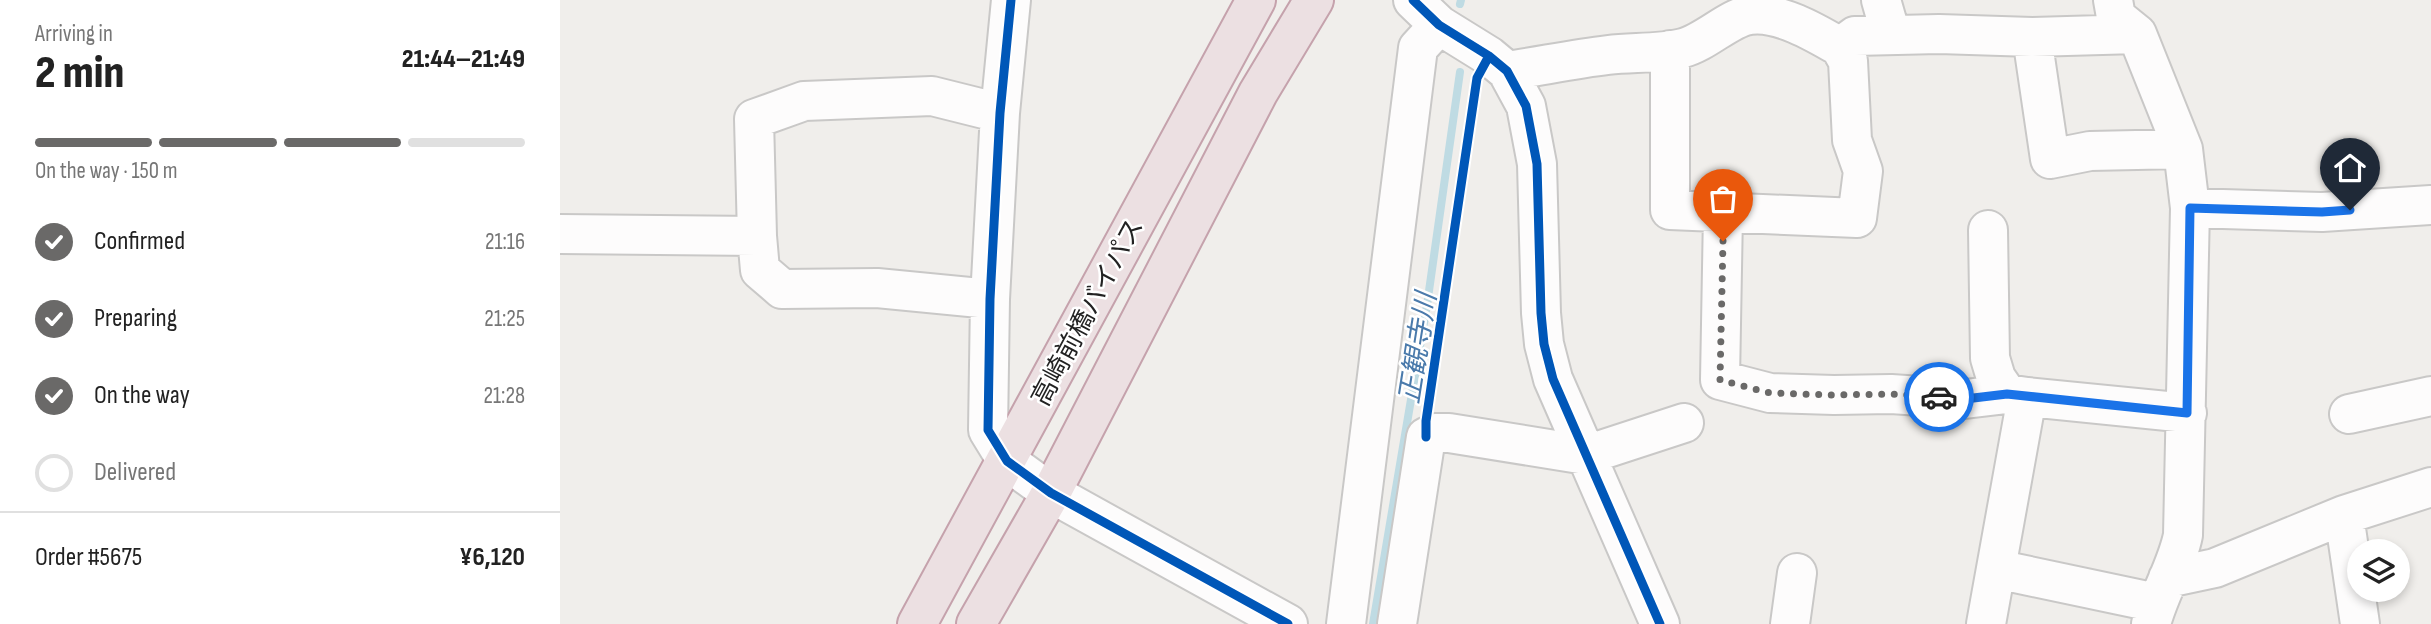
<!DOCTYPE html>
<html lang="en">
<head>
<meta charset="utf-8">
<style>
  :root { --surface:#fff; --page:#f2f2f2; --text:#222; --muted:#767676; --line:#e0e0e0; --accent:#6a6968 }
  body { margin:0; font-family:"Sofia Sans Condensed","Noto Sans JP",sans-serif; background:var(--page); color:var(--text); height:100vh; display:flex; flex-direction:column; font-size:26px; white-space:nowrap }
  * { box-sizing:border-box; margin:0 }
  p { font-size:23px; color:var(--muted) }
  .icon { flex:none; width:38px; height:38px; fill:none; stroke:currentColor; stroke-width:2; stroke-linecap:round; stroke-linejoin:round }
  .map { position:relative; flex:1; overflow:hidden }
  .side { display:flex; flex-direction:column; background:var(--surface); width:560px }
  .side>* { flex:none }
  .controls { position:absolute; left:1787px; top:539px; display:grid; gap:14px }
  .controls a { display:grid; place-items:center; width:63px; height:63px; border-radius:50%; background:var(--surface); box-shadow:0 4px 10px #0003; font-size:35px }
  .pin { position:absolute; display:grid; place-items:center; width:60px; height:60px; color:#fff; margin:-72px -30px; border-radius:50% 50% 50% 0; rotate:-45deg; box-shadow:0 0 7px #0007 }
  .pin .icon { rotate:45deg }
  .courier { position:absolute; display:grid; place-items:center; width:70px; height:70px; margin:-35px; border:5px solid #1a73e8; border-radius:50%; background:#fff; color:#222; box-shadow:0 2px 9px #0007 }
  .headline em { font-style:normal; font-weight:800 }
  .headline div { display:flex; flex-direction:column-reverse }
  .headline { display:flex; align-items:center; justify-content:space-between; height:119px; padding:0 35px }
  h1 { font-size:46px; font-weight:800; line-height:52px }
  .bar { display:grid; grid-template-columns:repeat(4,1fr); gap:10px 7px; align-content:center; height:84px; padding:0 35px }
  .bar i { height:9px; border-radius:5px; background:var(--line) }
  .bar .active { background:var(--accent) }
  .bar p { grid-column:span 4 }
  .line { display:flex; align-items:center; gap:18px; padding:0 35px; border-top:2px solid var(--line) }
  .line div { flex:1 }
  ol { padding:0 35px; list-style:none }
  li { display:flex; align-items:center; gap:21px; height:77px }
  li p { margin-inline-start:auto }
  li .icon { padding:7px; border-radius:50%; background:var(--accent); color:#fff; stroke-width:4 }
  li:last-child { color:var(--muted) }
  li i { width:38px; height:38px; border:4px solid var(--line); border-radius:50% }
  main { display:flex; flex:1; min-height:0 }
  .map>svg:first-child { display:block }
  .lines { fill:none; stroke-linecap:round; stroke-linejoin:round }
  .stream { stroke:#bfdbe3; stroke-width:8 }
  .minor-casing { stroke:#c9c8c7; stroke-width:42 }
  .highway-casing { stroke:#c5a2ac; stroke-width:42 }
  .minor { stroke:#fdfcfc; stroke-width:38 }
  .highway { stroke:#ece0e2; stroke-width:38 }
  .cycleway-casing { stroke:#fff; stroke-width:13 }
  .cycleway { stroke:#0057b8; stroke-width:9 }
  .done { stroke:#6a6968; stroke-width:7; stroke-dasharray:0 12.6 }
  .route { stroke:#1a73e8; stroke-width:9 }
  .labels { text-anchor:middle; stroke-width:5; stroke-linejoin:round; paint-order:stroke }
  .street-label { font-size:26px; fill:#222; stroke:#fff }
  .water-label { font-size:28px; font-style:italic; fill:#4a7aab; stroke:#fff }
</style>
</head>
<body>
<main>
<section class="side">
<div class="headline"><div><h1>2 min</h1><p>Arriving in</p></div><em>21:44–21:49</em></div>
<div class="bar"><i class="active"></i><i class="active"></i><i class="active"></i><i></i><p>On the way · 150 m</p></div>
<ol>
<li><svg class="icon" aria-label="check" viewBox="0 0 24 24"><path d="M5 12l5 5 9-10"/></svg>Confirmed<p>21:16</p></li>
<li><svg class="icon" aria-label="check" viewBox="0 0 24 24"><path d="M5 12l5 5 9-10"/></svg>Preparing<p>21:25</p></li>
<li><svg class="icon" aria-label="check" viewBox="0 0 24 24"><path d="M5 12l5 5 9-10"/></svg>On the way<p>21:28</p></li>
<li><i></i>Delivered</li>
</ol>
<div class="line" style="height:91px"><div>Order #5675</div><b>¥6,120</b></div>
</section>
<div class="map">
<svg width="1871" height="624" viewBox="0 0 1871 624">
  <rect width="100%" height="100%" fill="#f0eeeb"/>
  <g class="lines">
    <path class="stream" d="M900,4L901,0
      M813,624L867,305L900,72"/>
    <g class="minor-casing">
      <path id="minor" d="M451,0L440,113L430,299L428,430L447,461L491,493L728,624
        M853,0L879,25L929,56L947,71L966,106L977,164L981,313L984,344L993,379L1100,624
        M1321,0L1331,35
        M1553,0L1556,17L1577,34L1623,149L1630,208L1623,535C1617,566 1599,593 1591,624
        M1472,37L1490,159L1530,151L1623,149
        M1110,50V210L1297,218L1303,171L1292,140L1288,61L1280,47
        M947,71C981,66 1014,59 1048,55C1072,52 1099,54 1123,48C1146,42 1170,17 1190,15C1219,11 1256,33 1280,47L1295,36L1379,34L1472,37L1577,34
        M1630,208L1762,212L1871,205
        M1163,213L1160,380L1210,393L1274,395L1331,394L1405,399L1447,394L1467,397
        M1428,230L1430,358L1436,378L1447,394
        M0,234L197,236
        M430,299L317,288L222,289L200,270L197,236L194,119L244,101L372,96L440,113
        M1789,414L1871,396
        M1784,515L1800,624
        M1436,569L1597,603
        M1608,578L1655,568L1784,515L1871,487
        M786,624L858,48L879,25
        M837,624L866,437L875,433H889L1026,455L1124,423
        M1230,624L1237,573
        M1426,624L1467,397L1627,413"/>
    </g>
    <g class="highway-casing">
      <path id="highway" d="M357,624L696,0
        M416,624L491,493L698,93L754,0"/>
    </g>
    <use href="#minor" class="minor"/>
    <use href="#highway" class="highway"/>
    <g class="cycleway-casing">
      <path id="cycleway" d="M451,0L440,113L430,299L428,430L447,461L491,493L728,624
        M853,0L879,25L929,56L947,71L966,106L977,164L981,313L984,344L993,379L1100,624
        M866,437V421L917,78L929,56"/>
    </g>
    <use href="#cycleway" class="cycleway"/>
  </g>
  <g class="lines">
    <path class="done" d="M1163,241L1160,380L1210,393L1274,395L1331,394L1379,397"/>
    <path class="route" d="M1379,397L1405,399L1447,394L1627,413L1630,208L1762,212L1790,210"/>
  </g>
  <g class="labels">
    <g class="street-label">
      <text transform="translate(527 312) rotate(-62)" y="9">高崎前橋バイパス</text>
    </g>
    <g class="water-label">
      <text transform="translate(857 348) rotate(-81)" y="10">正観寺川</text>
    </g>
  </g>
</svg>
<div class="controls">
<a><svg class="icon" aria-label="layers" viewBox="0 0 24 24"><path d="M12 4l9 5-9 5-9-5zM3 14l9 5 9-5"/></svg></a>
</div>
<div class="pin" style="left:1163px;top:241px;background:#ea580c"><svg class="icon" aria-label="bag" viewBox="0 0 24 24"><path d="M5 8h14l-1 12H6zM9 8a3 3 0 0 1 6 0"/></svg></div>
<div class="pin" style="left:1790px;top:210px;background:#1f2937"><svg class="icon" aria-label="home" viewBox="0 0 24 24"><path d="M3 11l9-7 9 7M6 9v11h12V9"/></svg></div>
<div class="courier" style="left:1379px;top:397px"><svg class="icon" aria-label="car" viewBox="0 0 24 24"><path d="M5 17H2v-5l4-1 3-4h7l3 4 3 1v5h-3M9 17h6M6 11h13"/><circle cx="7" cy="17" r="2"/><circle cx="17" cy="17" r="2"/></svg></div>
</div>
</main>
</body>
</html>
